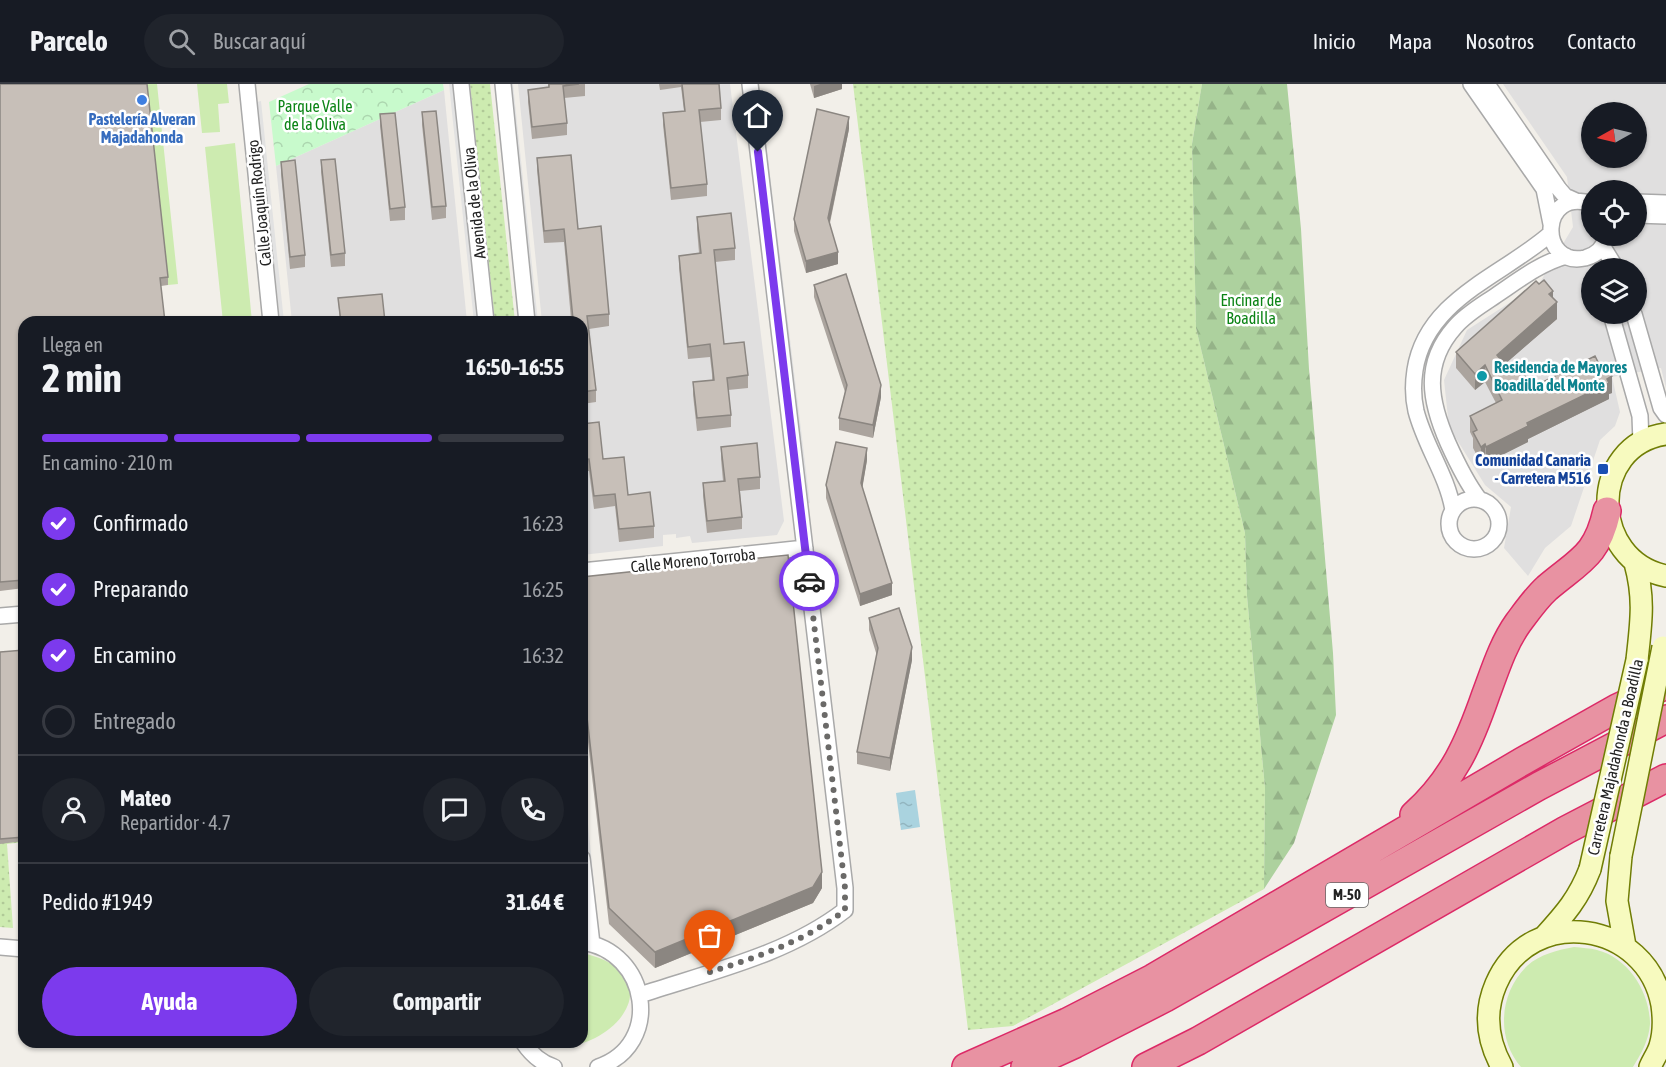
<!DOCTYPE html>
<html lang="es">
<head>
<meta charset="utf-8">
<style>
  :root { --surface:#171b24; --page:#20242c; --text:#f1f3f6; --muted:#9ea1a6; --line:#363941; --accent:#7c3aed }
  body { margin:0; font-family:"Asap Condensed",sans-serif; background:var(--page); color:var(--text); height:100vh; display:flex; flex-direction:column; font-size:22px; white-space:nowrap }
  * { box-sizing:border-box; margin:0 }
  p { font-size:20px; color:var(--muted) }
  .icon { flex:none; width:33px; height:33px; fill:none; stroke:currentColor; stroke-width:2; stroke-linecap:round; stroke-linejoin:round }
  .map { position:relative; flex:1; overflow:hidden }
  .panel { position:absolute; left:18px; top:232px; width:570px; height:732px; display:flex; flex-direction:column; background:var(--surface); border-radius:18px; box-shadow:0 2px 4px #0004 }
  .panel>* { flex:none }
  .needle { width:39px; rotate:262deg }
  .controls { position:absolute; left:1581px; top:18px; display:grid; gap:12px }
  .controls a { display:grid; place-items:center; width:66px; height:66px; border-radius:50%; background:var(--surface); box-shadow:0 2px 4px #0004; font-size:30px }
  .pin { position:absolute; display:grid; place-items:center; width:51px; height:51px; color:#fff; margin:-62px -26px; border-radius:50% 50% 50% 0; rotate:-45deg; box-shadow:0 0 6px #0007 }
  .pin .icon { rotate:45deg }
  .courier { position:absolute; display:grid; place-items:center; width:60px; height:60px; margin:-30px; border:4px solid #7c3aed; border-radius:50%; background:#fff; color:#222; box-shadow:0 2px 8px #0007 }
  .head em { font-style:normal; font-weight:700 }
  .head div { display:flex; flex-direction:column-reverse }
  .head { display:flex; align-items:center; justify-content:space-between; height:102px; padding:0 24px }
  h1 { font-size:39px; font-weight:700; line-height:45px }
  .bar { display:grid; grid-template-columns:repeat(4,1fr); gap:9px 6px; align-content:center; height:72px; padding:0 24px }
  .bar i { height:8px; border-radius:4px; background:var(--line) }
  .bar .selected { background:var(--accent) }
  .bar p { grid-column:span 4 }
  .line { display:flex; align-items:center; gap:15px; padding:0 24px; border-top:2px solid var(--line) }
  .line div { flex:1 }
  .round { display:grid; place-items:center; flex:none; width:63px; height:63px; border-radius:32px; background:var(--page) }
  ol { padding:0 24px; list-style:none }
  li { display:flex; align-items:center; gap:18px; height:66px }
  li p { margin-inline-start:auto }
  li .icon { padding:6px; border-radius:50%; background:var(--accent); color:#fff; stroke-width:4 }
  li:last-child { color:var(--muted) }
  li i { width:33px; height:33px; border:3px solid var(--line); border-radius:50% }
  .cta { display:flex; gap:12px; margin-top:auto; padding:12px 24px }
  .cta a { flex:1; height:69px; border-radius:36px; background:var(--accent); color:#fff; font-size:24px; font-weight:700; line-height:69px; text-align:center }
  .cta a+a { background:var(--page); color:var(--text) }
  header { display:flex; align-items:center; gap:36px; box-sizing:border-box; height:84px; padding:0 30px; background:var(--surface); border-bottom:2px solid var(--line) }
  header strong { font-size:28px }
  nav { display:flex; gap:33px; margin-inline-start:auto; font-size:21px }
  .search { width:420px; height:54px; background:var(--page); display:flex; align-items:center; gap:15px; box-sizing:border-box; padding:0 21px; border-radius:33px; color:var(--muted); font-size:22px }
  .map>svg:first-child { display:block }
  .residential { fill:#e0dfdf; fill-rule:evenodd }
  .grass { fill:url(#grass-dots) }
  .forest { fill:url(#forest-firs) }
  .park { fill:url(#park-crowns) }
  .garden { fill:#cdebb0 }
  .parking { fill:#e2e2e2 }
  .water { fill:url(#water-ripples) }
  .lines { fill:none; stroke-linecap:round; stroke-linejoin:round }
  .street-casing { stroke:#a9a9a9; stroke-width:18 }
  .secondary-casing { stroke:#707d05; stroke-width:24 }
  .highway-casing { stroke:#dc2a67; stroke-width:30 }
  .street { stroke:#fff; stroke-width:15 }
  .secondary { stroke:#f7fabf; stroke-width:21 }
  .highway { stroke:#e892a2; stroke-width:27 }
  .secondary-bridge-casing { stroke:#707d05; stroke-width:24; stroke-linecap:butt }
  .secondary-bridge { stroke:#f7fabf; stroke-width:21 }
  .wall { fill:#aba49e }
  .shaded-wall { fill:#8b8681 }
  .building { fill:#c7bfb8; stroke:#8b8681; stroke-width:1.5 }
  .done { stroke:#6b6a68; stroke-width:6; stroke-dasharray:0 10.8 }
  .route { stroke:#7c3aed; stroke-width:8 }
  .shop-dot { fill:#3f7fe0; stroke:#fff; stroke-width:2 }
  .culture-dot { fill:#0f9aa8; stroke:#fff; stroke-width:2 }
  .transit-dot { fill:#1a4fb4; stroke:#fff; stroke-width:2 }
  .labels { text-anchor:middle; stroke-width:5; stroke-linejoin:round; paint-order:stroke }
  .shield { fill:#fff; stroke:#646464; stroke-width:1.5 }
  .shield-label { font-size:15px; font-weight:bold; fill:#222 }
  .park-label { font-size:16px; fill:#0c8416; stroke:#fff }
  .shop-label { font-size:16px; font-weight:bold; fill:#366cbe; stroke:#fff }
  .street-label { font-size:16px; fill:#222; stroke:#fff }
  .culture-label { font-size:16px; font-weight:bold; fill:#0d838f; stroke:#fff; text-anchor:start }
  .transit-label { font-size:16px; font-weight:bold; fill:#164399; stroke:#fff; text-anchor:end }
</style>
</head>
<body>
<header>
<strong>Parcelo</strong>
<div class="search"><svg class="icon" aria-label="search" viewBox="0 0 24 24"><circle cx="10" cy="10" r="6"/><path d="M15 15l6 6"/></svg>Buscar aquí</div>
<nav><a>Inicio</a><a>Mapa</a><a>Nosotros</a><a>Contacto</a></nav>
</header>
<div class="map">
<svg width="1666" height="983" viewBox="0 0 1666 983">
  <defs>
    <pattern id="grass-dots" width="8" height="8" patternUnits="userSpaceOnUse" patternTransform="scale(1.5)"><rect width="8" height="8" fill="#cdebb0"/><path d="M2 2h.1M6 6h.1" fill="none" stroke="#b0c997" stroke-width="1.8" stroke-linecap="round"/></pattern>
    <pattern id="forest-firs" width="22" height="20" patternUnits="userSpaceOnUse" patternTransform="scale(1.5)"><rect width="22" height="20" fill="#add19e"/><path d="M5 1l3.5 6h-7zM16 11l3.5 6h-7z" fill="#95b388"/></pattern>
    <pattern id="park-crowns" width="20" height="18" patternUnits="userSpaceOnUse" patternTransform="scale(1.5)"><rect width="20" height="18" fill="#c8facc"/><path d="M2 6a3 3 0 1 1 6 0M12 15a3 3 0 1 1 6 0" fill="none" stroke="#acd6af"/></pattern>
    <pattern id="water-ripples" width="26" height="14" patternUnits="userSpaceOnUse" patternTransform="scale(1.5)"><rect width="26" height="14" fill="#aad3df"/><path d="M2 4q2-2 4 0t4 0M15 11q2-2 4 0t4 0" fill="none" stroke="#92b5bf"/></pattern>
  </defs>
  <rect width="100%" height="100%" fill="#f2efe9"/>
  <path class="residential" d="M518,0H730L784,437L777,451L692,459L690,452L676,454V450L663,451V462L582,471V238H542Z
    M1503,0H1666V304L1661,284L1612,293L1620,328L1615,342L1600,356L1571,442L1545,464L1528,492L1504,464L1511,423L1485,401L1449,343L1444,296L1467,246L1539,200L1573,143L1567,93ZM1592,28H1636V74H1592ZM1592,106H1636V152H1592ZM1592,184H1636V230H1592Z
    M444,6L467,238H292L276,82Z"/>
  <path class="grass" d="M470,0H490L515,238H495Z
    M853,0H1202L1192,60L1196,244L1245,449L1247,512L1265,704L1264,805L1013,942L968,946Z
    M24,570V758L7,760L13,844L0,843V573Z"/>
  <path class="forest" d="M1202,0H1287L1301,145L1309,285L1333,569L1336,631L1294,759L1264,805L1265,704L1247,512L1245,449L1196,244L1192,60Z"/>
  <path class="park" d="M309,0H443L444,6L276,82L269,18Z"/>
  <path class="garden" d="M146,0H157L178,200L168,201Z
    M197,0H227L229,19L218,20L220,48L202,49Z
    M235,59L252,238H223L205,63Z
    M1574,863C1582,864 1590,864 1597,866C1629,874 1650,909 1650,940C1649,956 1641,970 1633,983H1521C1496,954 1499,909 1527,882C1540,870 1558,866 1574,863Z
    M582,869C683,891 605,983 533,959L582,958Z"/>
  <path class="parking" d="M449,0H454L479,238H474Z
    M508,0H513L538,238H532Z
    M753,0H759L810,419L804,420Z
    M261,17L284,238H280L257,18Z
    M582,682L597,828L592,829L582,728Z"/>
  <path class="water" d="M915,706L920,743L901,746L896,709Z"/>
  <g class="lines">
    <g class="street-casing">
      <path id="street" d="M247,0L271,238
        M461,0L486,238
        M503,0L527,238
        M1471,0L1544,105L1551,140
        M1487,0L1559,105L1565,112L1576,117
        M1636,118L1666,119
        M1592,120C1539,102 1538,184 1585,174C1597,171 1604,163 1607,152
        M1636,131L1666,132
        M1603,163L1616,184
        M1611,230L1640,332L1641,359
        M1634,230L1661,324L1666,331
        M1479,415C1466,398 1457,379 1448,359C1430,318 1422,280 1455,243C1467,229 1484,220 1498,210C1520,195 1541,179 1566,172
        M1449 440a25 25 0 1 1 50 0a25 25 0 1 1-50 0Z
        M1453,426C1447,391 1425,362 1416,327C1413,314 1413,299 1415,286C1426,215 1502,192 1550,150
        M582,487L805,464
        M0,532L24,530
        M582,774L592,860
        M582,858C649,867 664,961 598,983
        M0,863L24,865
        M640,911C709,888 787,871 845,826V804L750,0
        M523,958C531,970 541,979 554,983"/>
    </g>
    <g class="secondary-casing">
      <path id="secondary" d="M1666,350C1588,361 1589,476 1666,492
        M1635,479C1645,515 1641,539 1637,576
        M1621,772L1617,817L1625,862
        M1544,853C1565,830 1579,814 1590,785
        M1502,983C1487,956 1484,928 1496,900C1531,819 1647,837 1662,921C1664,935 1664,949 1660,962C1658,969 1653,976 1650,983"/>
    </g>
    <g class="highway-casing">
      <path id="highway" d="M1414,731C1453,696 1469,659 1486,610C1495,586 1503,560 1518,539C1527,527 1536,514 1547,504C1580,476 1597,472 1607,427
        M966,983L1067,938L1153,894L1523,677L1617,624L1666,601
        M1025,983L1075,960L1165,914L1539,702L1666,635
        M1146,983L1198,957L1566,746L1666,694"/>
    </g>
    <use href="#street" class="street"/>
    <use href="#secondary" class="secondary"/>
    <use href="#highway" class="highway"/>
    <g class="secondary-bridge-casing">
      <path id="secondary-bridge" d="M1621,772L1663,563
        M1590,785L1637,576"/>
    </g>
    <use href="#secondary-bridge" class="secondary-bridge"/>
  </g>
  <path class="wall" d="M0,0L168,193V201L161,202L24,238V504L0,507Z
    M548,0H585V12L564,14L567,39V51L532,55L528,18V6L548,3Z
    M659,0H719L721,24V36L700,38L707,100V112L671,116L663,41V29L684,27L681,3L660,6Z
    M810,0H842V5L814,14Z
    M422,28L446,122V134L432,136L422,41Z
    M380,30L405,123V136L390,137L380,42Z
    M849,45L830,139L838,180L806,189L794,147V135Z
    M537,74L578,145L609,230V242L589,245L596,306V318L582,320V238L571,235L564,158L544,159L537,86Z
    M321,76L345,169V182L331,183L321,88Z
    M281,78L305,171V183L290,185L281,90Z
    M697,133L735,164V176L715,178L724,260L748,291V304L728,306L731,331V343L697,347L693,311V298L712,296V290L710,273L688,275L679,184V172L699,169L697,145Z
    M1539,200L1553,214L1557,235L1505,280L1531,304L1612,309L1609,310V315L1528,355V358L1486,379L1485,377L1481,379L1473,364V354L1470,348V332L1496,319L1485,298L1475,306L1456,284V268Z
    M814,201L881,313L873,354L839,346V334L845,308L814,213Z
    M338,214L385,238H340Z
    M582,340L603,375L628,411L654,442V454L619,458L615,422L594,425L589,387L582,388Z
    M721,363L760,393V405L740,407L742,433V445L707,449L703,412V399L723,397L721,375Z
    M867,376L862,404L892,511L860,522L826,414V401Z
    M582,493L822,804L813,819L655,884L609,840L582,606Z
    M869,534L912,576L890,687L857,680V668L877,572L869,546Z
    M24,566V757L0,760V568Z"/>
  <path class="shaded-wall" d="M820,0H842V5L814,14V2Z
    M849,33V45L828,146V134Z
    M838,168V180L806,189V177Z
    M1553,207V221L1557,218V235L1497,287V271L1549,210Z
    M1485,281V298L1475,306V290Z
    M1612,292V309L1609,310V315L1528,355V358L1486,379V363Z
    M881,301V313L873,354V341Z
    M1485,360V377L1481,379V363Z
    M867,364V376L861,412V399Z
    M892,499V511L860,522V510Z
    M912,563V576L890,687V674Z
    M822,788V804L813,819L655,884V868Z"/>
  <path class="building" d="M0,0H147L168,193L160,194L165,238H24V496L0,498Z
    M549,0H579L563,2L567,39L532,43L528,6L549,3Z
    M682,0H719L721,24L699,26L707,100L671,104L663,29L685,27Z
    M817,25L849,33L828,134L838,168L806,177L794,135Z
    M436,27L446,122L432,123L422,28Z
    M395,29L405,123L390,125L380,30Z
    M571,71L578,145L601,142L609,230L587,232L596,306L582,308V238H553V237L573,235L564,145L544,147L537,74Z
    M335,75L345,169L331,171L321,76Z
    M295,76L305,171L290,173L281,78Z
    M731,129L735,164L714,166L718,205L724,260L744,258L748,291L727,294L731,331L697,334L693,298L714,296L710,260L688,263L679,172L701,169L697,133Z
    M846,190L881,301L873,341L839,334L847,301L814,201Z
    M1544,196L1553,207L1549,210L1557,218L1497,271L1508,285L1519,280L1531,304L1595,272L1600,282L1606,280L1612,292L1607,295L1609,299L1527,339L1528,342L1486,363L1485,360L1481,363L1473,348L1477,346L1470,332L1502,316L1485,281L1475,290L1456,268L1536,197L1539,200Z
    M382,210L385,238H341L338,214Z
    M599,338L603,375L624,373L628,411L650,408L654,442L619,445L615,410L594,412L589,375L582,376V340Z
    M836,358L867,364L861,399L892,499L860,510L826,401Z
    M757,359L760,393L738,395L742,433L707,437L703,399L725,397L721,363Z
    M788,471L822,788L813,803L655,868L609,824L582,590V493Z
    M899,524L912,563L890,674L857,668L878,564L869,534Z
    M24,566V753L0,755V568Z"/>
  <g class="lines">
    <path class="done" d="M710,888C757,873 806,857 845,826V804L809,497"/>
    <path class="route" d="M758,68L809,497"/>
  </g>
  <circle class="shop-dot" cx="142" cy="16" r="6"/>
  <circle class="culture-dot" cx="1482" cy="292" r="6"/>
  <rect class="transit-dot" x="1597" y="379" width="12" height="12" rx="3"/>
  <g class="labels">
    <rect class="shield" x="1326" y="799" width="42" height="24" rx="4.5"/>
    <g class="shield-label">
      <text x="1347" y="816">M-50</text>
    </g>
    <g class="park-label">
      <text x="315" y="28">Parque Valle<tspan x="315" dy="18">de la Oliva</tspan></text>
      <text x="1251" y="222">Encinar de<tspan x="1251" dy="18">Boadilla</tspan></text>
    </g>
    <g class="shop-label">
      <text x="142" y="41">Pastelería Alveran<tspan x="142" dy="18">Majadahonda</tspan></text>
    </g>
    <g class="street-label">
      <text transform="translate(259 119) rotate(-96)" y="6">Calle Joaquín Rodrigo</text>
      <text transform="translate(474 119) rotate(-96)" y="6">Avenida de la Oliva</text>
      <text transform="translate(693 476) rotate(-6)" y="6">Calle Moreno Torroba</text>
      <text transform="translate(1615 673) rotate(-77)" y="6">Carretera Majadahonda a Boadilla</text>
    </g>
    <g class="culture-label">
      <text x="1494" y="289">Residencia de Mayores<tspan x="1494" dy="18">Boadilla del Monte</tspan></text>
    </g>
    <g class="transit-label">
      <text x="1591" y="382">Comunidad Canaria<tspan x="1591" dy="18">- Carretera M516</tspan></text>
    </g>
  </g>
</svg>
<div class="controls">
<a><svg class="needle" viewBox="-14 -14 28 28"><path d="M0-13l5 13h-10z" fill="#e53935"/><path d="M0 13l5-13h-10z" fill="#9ea1a6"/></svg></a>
<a><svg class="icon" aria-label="locate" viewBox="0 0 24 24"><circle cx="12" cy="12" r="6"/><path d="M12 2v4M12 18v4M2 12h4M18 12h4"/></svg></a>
<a><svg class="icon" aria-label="layers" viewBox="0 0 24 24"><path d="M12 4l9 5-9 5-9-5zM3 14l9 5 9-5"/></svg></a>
</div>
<div class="pin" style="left:710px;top:888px;background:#ea580c"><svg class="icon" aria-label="bag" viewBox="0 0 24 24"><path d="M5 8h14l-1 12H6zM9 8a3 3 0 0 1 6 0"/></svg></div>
<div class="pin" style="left:758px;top:68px;background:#1f2937"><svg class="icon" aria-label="home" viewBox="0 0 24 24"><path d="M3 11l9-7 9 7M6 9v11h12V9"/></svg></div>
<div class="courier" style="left:809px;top:497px"><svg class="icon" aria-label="car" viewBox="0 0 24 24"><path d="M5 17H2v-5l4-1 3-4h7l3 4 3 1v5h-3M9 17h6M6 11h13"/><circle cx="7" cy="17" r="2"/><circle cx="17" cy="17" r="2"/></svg></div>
<section class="panel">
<div class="head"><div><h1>2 min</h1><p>Llega en</p></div><em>16:50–16:55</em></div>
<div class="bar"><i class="selected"></i><i class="selected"></i><i class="selected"></i><i></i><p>En camino · 210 m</p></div>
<ol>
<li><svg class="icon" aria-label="check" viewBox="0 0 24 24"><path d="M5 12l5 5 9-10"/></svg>Confirmado<p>16:23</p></li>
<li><svg class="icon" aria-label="check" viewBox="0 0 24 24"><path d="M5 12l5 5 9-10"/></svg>Preparando<p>16:25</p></li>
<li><svg class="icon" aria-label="check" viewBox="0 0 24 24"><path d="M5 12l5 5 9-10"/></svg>En camino<p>16:32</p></li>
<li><i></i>Entregado</li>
</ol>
<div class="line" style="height:108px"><a class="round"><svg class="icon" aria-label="person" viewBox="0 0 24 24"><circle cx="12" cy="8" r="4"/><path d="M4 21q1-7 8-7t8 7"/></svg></a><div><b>Mateo</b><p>Repartidor · 4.7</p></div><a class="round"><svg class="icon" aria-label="chat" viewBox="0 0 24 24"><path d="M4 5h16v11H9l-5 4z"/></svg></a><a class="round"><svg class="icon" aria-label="phone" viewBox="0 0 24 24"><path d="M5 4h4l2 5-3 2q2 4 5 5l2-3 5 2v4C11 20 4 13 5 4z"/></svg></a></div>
<div class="line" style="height:78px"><div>Pedido #1949</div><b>31.64 €</b></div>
<div class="cta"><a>Ayuda</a><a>Compartir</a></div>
</section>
</div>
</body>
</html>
